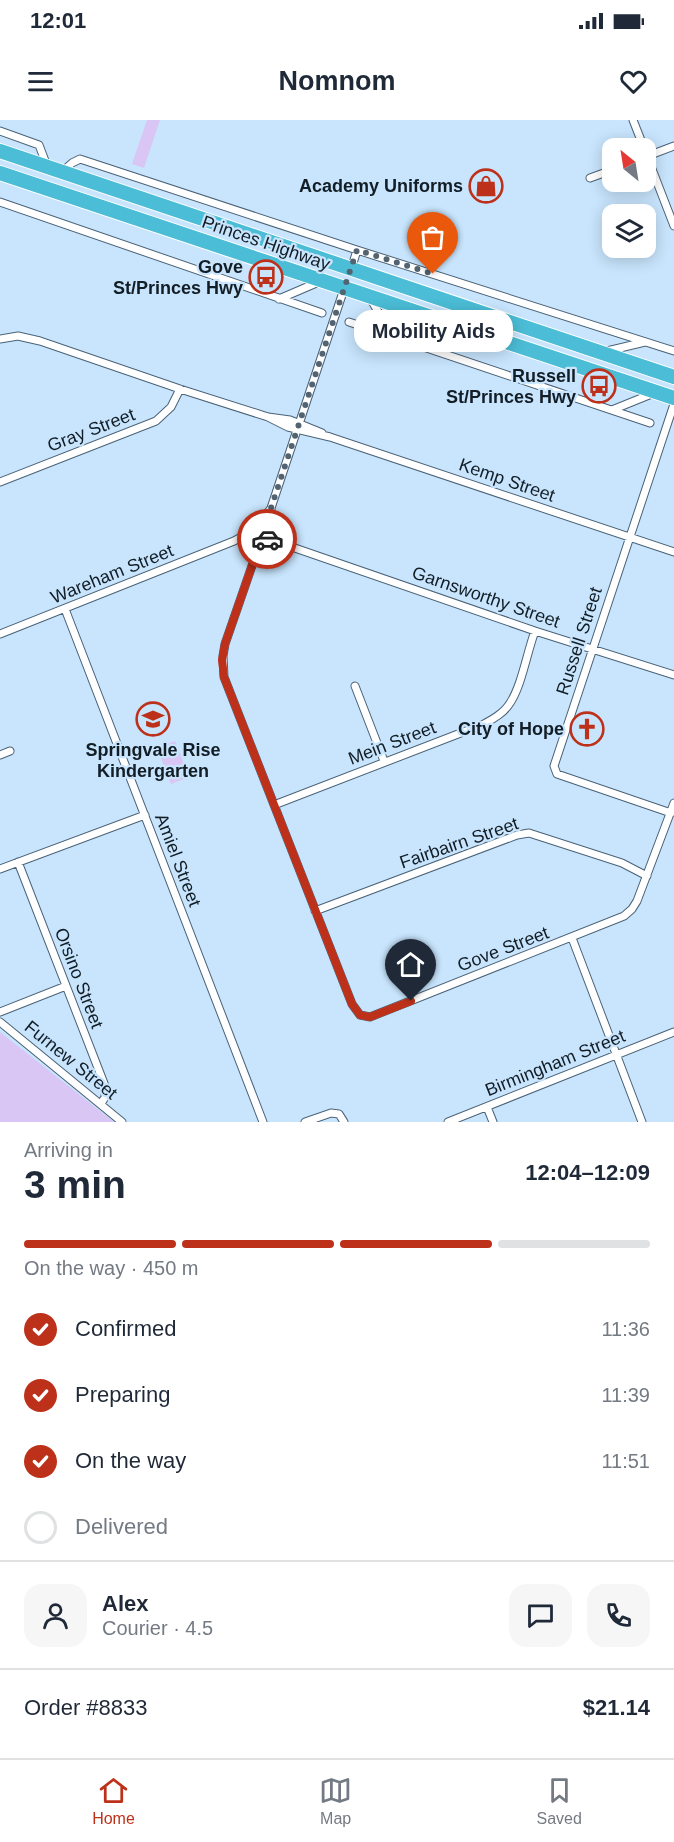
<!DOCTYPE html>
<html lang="en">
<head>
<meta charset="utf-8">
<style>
  :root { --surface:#fff; --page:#f6f6f7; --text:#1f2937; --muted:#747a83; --line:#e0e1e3; --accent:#bd311a }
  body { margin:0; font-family:Arial,sans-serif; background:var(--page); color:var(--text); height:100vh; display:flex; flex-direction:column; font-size:22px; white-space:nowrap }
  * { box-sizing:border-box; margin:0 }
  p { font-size:20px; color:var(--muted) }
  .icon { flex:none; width:33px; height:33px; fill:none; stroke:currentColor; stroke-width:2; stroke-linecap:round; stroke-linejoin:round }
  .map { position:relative; height:1002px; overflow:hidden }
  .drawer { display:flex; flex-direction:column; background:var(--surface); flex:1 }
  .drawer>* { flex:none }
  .needle { width:39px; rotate:330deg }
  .tools { position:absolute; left:602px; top:18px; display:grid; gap:12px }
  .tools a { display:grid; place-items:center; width:54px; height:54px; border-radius:12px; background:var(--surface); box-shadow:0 3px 15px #0003; font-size:30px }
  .pin { position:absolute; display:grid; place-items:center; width:51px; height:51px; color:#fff; margin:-62px -26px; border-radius:50% 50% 50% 0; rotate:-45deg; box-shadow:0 0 6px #0007 }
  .pin .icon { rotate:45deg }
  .courier { position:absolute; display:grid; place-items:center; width:60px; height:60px; margin:-30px; border:4px solid #bd311a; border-radius:50%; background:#fff; color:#222; box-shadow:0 2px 8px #0007 }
  .bubble { position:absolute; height:42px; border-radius:18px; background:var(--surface); box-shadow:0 3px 15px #0003; font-size:20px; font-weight:800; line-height:42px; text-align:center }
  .head em { font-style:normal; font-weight:800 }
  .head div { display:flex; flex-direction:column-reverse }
  .head { display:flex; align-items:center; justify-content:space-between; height:102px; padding:0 24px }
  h1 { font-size:39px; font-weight:800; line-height:45px }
  .bar { display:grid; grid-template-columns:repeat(4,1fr); gap:9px 6px; align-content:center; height:72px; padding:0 24px }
  .bar i { height:8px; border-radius:4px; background:var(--line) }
  .bar .active { background:var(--accent) }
  .bar p { grid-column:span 4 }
  .line { display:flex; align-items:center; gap:15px; padding:0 24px; border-top:2px solid var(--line) }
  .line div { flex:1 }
  .round { display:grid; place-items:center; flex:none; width:63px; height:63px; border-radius:18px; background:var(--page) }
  ol { padding:0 24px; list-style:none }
  li { display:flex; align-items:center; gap:18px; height:66px }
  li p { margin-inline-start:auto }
  li .icon { padding:6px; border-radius:50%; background:var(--accent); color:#fff; stroke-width:4 }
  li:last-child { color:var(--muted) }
  li i { width:33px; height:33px; border:3px solid var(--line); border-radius:50% }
  .status { display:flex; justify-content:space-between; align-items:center; height:42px; padding:0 30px; background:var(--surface); direction:ltr }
  .status svg { height:16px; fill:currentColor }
  header { display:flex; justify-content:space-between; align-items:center; height:78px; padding:0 24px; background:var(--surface); font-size:27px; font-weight:800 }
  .dock { display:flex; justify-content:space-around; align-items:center; height:84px; border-top:2px solid var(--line); background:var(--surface); font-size:16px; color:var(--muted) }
  .dock a { display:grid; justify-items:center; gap:3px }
  .dock .active { color:var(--accent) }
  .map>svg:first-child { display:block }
  .green { fill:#d9c6f4 }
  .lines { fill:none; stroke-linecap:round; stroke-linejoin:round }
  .street-casing { stroke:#4a6277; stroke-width:9 }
  .highway-casing { stroke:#fff; stroke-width:16 }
  .street { stroke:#fff; stroke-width:7 }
  .highway { stroke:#4bbdd6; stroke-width:14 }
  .done { stroke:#526371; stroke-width:6; stroke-dasharray:0 10.8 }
  .route { stroke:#bd311a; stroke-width:8 }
  .labels { text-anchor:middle; stroke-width:4.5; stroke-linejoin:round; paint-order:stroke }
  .poi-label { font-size:18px; font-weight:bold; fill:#121d25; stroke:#c8e5fd; text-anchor:end }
  .street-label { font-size:18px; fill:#121d25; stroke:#c8e5fd }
</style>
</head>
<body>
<div class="status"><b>12:01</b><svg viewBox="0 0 49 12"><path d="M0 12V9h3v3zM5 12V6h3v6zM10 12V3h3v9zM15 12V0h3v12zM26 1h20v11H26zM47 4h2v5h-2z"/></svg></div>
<header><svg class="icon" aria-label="menu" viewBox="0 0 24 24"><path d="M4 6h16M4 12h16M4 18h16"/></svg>Nomnom<svg class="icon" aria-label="heart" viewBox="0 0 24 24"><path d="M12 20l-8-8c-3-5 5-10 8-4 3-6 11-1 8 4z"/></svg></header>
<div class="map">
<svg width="674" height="1002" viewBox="0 0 674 1002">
  <rect width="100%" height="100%" fill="#c8e5fd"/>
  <path class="green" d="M147,0H160L144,48L132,44Z
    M175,621L189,657L171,664L157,628Z
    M0,912L114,1002H0Z"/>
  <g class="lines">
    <g class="street-casing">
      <path id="street" d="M633,0L644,28
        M0,11L39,25L47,46
        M645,31L674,106
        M645,37L674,26
        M63,51L72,43L80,39L357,130L674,231
        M590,58L612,50
        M0,82L322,193
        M351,150L357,130
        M370,178L393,217
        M279,179L321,161
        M349,202L650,303
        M0,219L18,216L40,221L180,269L268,297L290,300L322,313
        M607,231L645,222
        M612,290L654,273
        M268,297L288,307L330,317L674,432
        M0,362L156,301L171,287L180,269
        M252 416a8 8 0 1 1 16 0a8 8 0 1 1-16 0Z
        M256,409L271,388L344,169
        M266,412L271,397V388
        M267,413L289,426L535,511L674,555
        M262,423L258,434L254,440L225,524L223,536L224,557L352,884L360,895L370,897L624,796L632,789L637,781L674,683
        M65,489L263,1002
        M0,514L234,421L254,410
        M355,566L384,641
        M0,635L10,631
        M274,685L484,604C493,599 504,593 510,583C522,565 527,532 535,511
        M671,693L557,654L554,646L674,284
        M18,742L105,966V977L101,984
        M0,749L145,695
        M315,791L517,715L529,713L622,743L647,756
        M572,818L642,1002
        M0,892L66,866
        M0,902L122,1002
        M487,987L493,1002
        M305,1002L331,993L339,994L344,1002
        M448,1002L674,912"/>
    </g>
    <g class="highway-casing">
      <path id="highway" d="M0,31L674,257
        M0,53L674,278"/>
    </g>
    <use href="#street" class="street"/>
    <use href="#highway" class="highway"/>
  </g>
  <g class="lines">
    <path class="done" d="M267,419L266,412L271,397V388L357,130L433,154"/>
    <path class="route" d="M267,419C262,426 259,433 254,440L225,524L222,540L224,557L352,884L360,895L370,897L411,881"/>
  </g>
  <defs>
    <g id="shop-ring" transform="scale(1.725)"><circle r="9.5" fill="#c8e5fd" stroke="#bd311a" stroke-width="1.5"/><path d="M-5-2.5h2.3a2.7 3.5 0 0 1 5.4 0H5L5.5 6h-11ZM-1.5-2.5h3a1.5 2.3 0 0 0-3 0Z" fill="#bd311a"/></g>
    <g id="bus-ring" transform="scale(1.725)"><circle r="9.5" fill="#c8e5fd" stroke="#bd311a" stroke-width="1.5"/><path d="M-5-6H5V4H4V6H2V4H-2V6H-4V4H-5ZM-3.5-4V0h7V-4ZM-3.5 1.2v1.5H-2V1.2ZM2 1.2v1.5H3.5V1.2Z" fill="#bd311a"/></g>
    <g id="school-ring" transform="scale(1.725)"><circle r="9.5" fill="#c8e5fd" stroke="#bd311a" stroke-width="1.5"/><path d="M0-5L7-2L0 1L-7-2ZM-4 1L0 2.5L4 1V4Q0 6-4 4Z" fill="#bd311a"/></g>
    <g id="church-ring" transform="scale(1.725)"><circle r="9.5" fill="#c8e5fd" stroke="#bd311a" stroke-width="1.5"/><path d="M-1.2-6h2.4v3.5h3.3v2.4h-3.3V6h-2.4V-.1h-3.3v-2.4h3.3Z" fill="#bd311a"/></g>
  </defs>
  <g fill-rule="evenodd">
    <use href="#shop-ring" x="486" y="66"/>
    <use href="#bus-ring" x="266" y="157"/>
    <use href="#bus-ring" x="599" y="266"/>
    <use href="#school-ring" x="153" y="599"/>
    <use href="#church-ring" x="587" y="609"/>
  </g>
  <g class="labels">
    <g class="poi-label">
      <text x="463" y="72">Academy Uniforms</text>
      <text x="243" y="153">Gove<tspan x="243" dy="21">St/Princes Hwy</tspan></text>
      <text x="576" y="262">Russell<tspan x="576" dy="21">St/Princes Hwy</tspan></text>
      <text x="564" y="615">City of Hope</text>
      <text x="153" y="636" text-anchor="middle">Springvale Rise<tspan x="153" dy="21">Kindergarten</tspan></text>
    </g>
    <g class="street-label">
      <text transform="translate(266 123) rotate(19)" y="6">Princes Highway</text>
      <text transform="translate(91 310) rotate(-21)" y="6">Gray Street</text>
      <text transform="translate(507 360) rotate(19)" y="6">Kemp Street</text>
      <text transform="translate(112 454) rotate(-22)" y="6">Wareham Street</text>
      <text transform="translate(486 477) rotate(19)" y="6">Garnsworthy Street</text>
      <text transform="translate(579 521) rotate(-72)" y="6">Russell Street</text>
      <text transform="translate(392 623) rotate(-21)" y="6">Mein Street</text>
      <text transform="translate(459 723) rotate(-19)" y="6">Fairbairn Street</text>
      <text transform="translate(178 740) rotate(69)" y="6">Amiel Street</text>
      <text transform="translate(503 829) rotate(-21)" y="6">Gove Street</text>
      <text transform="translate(79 858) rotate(69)" y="6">Orsino Street</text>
      <text transform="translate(71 940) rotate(39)" y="6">Furnew Street</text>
      <text transform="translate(555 943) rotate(-22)" y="6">Birmingham Street</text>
    </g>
  </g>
</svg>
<div class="tools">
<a><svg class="needle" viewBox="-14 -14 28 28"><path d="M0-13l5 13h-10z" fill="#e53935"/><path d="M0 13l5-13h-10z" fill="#747a83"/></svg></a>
<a><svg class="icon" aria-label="layers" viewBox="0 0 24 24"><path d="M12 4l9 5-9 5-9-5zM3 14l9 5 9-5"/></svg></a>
</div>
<div class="pin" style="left:433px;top:154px;background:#ea580c"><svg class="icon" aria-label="bag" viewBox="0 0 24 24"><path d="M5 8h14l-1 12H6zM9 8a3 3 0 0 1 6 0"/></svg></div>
<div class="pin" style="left:411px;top:881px;background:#1f2937"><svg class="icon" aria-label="home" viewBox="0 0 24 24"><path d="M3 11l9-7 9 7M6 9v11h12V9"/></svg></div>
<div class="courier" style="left:267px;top:419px"><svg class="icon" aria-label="car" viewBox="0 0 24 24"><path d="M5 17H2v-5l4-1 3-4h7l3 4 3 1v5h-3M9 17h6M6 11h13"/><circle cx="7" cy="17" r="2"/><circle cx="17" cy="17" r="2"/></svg></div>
<div class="bubble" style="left:354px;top:190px;width:159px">Mobility Aids</div>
</div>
<section class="drawer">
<div class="head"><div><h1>3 min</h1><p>Arriving in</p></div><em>12:04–12:09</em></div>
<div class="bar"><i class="active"></i><i class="active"></i><i class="active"></i><i></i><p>On the way · 450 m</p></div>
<ol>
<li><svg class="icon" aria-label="check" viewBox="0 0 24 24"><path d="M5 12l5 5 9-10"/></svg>Confirmed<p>11:36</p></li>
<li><svg class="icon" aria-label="check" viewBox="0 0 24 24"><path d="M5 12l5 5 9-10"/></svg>Preparing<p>11:39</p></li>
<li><svg class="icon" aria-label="check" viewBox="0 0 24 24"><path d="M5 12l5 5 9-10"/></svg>On the way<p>11:51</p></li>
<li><i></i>Delivered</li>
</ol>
<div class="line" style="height:108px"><a class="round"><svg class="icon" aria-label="person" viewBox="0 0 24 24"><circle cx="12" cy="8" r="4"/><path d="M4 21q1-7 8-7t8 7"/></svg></a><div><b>Alex</b><p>Courier · 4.5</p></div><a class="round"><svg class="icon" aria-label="chat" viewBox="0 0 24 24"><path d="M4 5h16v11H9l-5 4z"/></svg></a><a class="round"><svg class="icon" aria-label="phone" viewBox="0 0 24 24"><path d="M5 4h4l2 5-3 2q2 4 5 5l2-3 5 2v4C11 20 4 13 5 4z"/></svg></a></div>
<div class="line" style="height:78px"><div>Order #8833</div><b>$21.14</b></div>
</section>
<nav class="dock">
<a class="active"><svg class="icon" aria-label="home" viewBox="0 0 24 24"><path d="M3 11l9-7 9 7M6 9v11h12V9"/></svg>Home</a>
<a><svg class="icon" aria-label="map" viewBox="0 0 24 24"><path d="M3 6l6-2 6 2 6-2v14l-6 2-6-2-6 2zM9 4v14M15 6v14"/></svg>Map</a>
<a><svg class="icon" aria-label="saved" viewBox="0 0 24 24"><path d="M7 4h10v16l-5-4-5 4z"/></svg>Saved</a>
</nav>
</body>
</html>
